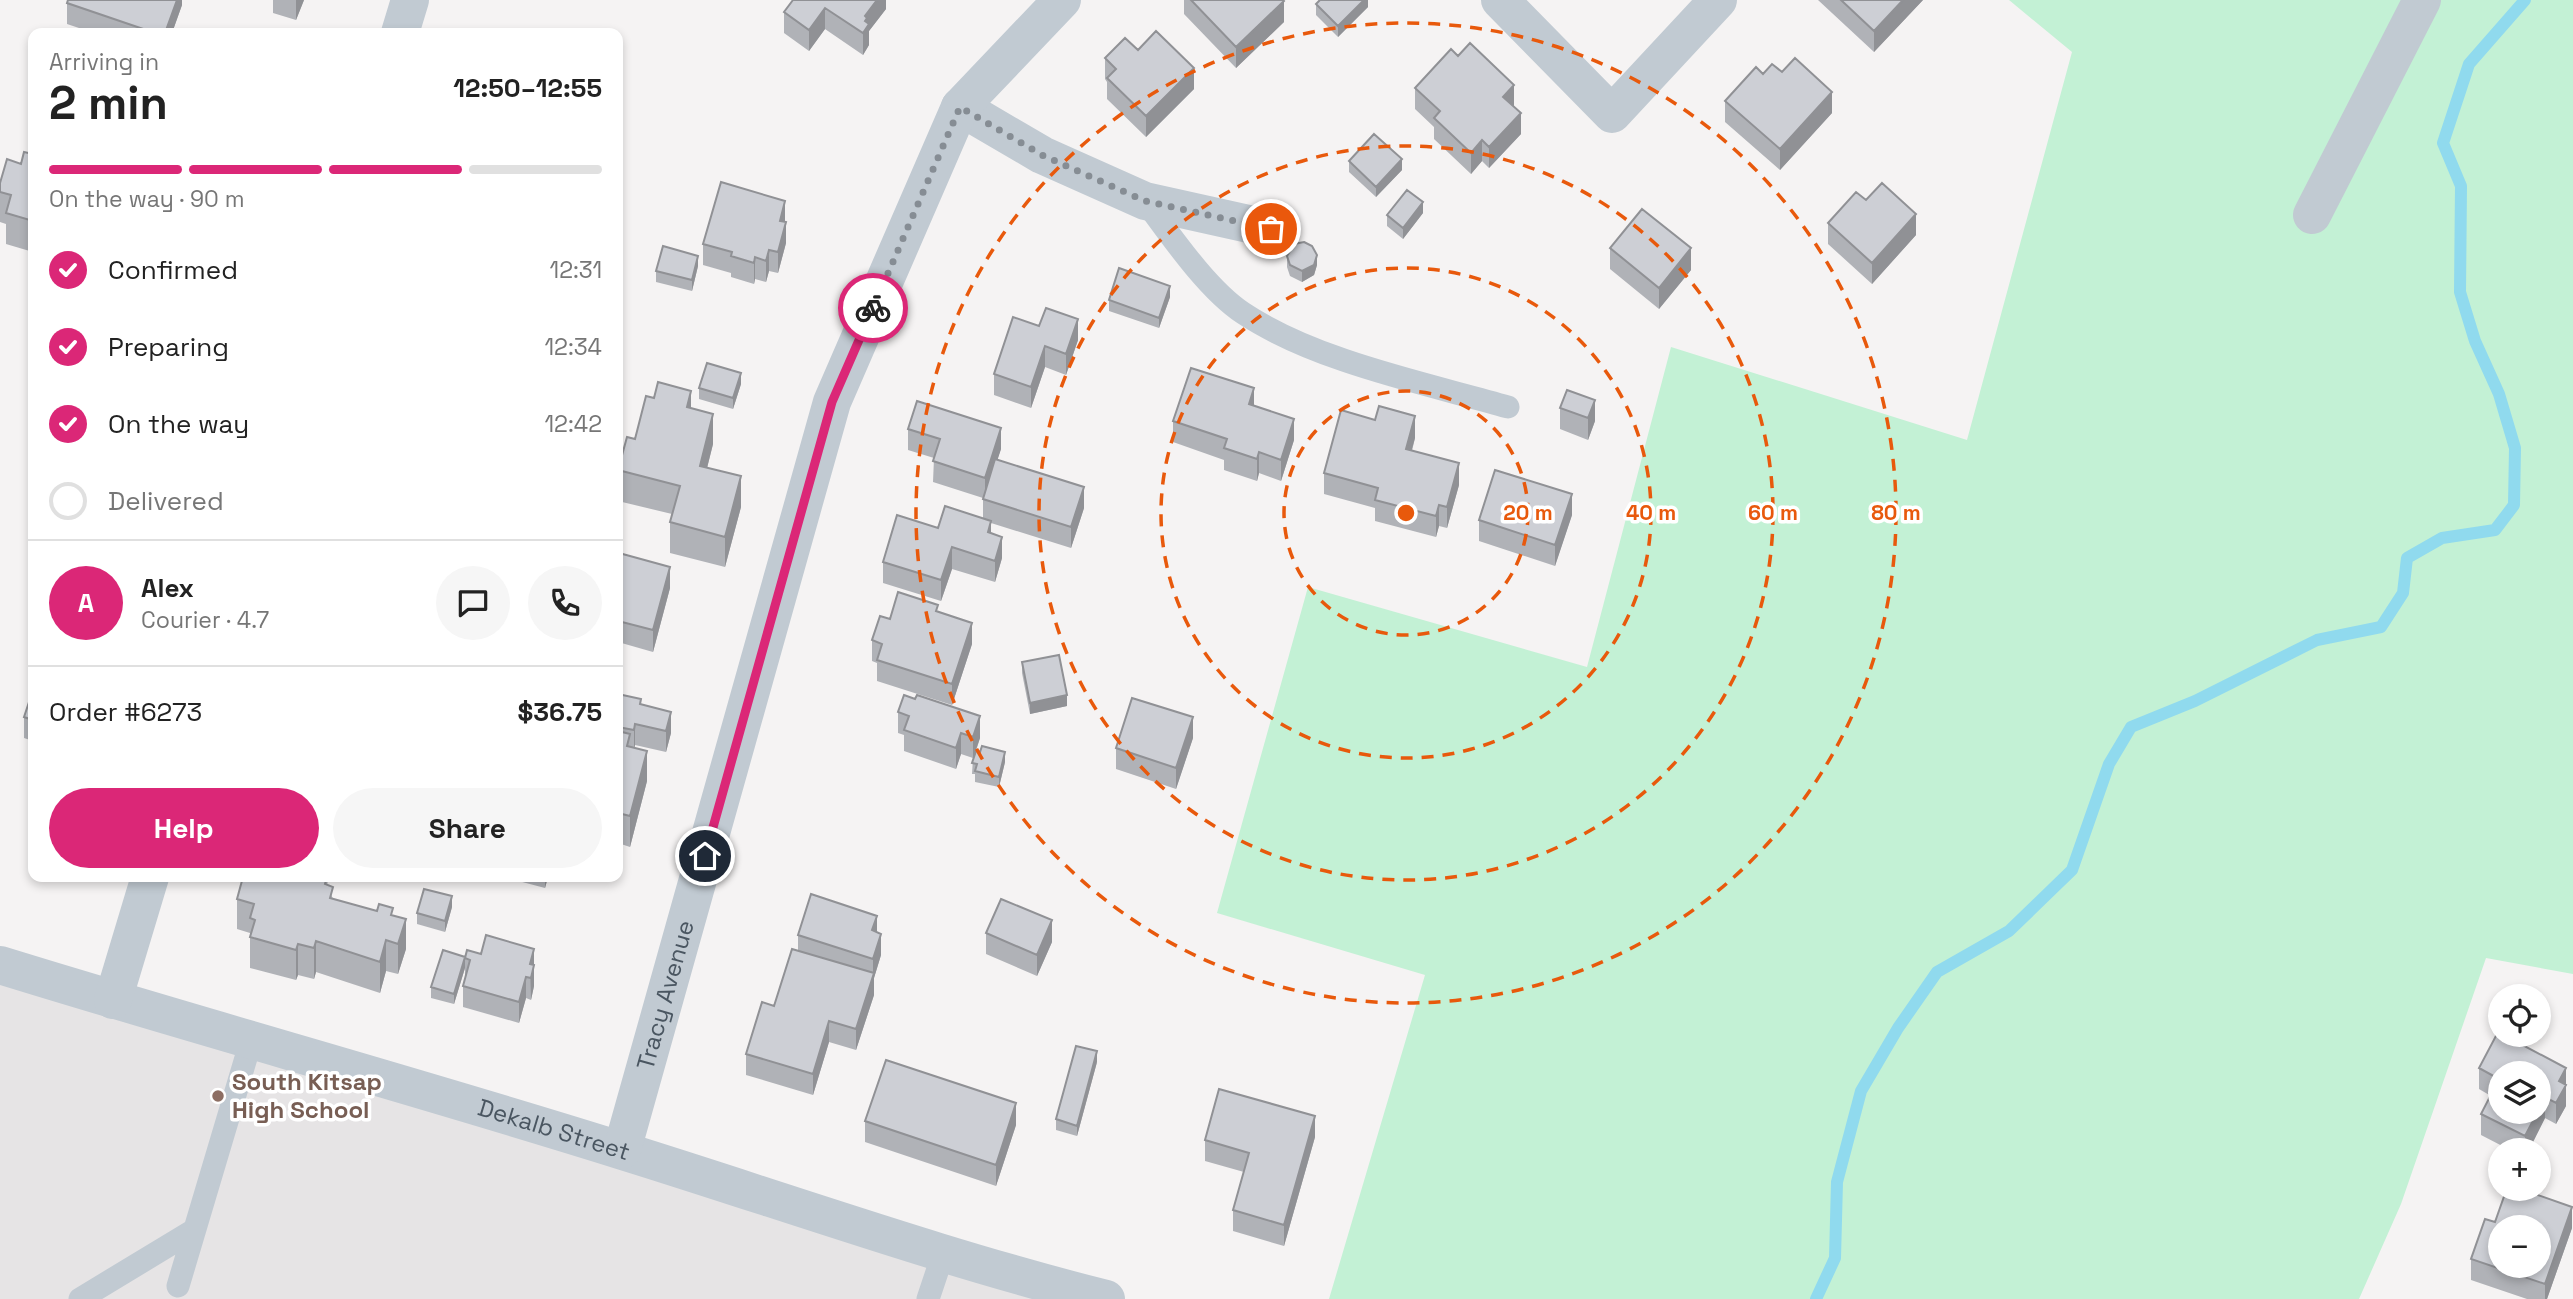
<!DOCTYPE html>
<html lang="en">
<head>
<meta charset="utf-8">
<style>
  :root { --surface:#fff; --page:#f6f6f6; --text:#222; --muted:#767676; --line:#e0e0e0; --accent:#db2777 }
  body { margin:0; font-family:"Space Grotesk",sans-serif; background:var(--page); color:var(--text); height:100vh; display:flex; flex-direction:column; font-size:26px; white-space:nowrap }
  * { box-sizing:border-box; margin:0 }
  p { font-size:23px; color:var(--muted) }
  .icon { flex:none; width:38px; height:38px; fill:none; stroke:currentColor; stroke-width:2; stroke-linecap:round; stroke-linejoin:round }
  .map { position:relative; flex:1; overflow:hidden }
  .side { position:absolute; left:28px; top:28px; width:595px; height:854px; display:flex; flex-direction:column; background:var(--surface); border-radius:14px; box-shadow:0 4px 10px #0003 }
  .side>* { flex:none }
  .fabs { position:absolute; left:2488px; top:984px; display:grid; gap:14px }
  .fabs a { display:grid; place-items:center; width:63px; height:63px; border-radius:50%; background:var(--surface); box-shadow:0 4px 10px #0003; font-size:35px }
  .pin { position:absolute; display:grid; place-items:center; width:60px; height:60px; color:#fff; margin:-30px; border:4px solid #fff; border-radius:50%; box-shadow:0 2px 7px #0007 }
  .courier { position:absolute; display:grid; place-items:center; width:70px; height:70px; margin:-35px; border:5px solid #db2777; border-radius:50%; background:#fff; color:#222; box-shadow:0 2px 9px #0007 }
  .head em { font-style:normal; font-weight:700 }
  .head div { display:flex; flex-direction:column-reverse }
  .head { display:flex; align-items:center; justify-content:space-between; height:119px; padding:0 21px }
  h1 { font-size:46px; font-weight:700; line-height:52px }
  .bar { display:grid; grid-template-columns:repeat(4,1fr); gap:10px 7px; align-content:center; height:84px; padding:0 21px }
  .bar i { height:9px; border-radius:5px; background:var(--line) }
  .bar .selected { background:var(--accent) }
  .bar p { grid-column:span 4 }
  .line { display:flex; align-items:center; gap:18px; padding:0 21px; border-top:2px solid var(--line) }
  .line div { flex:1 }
  .round { display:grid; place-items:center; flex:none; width:74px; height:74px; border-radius:37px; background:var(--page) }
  ol { padding:0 21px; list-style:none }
  li { display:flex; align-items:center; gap:21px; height:77px }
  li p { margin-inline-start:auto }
  li .icon { padding:7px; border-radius:50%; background:var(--accent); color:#fff; stroke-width:4 }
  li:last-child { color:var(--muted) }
  li i { width:38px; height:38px; border:4px solid var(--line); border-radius:50% }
  .cta { display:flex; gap:14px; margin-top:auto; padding:14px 21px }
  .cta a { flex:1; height:80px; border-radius:42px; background:var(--accent); color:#fff; font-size:28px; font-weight:700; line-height:80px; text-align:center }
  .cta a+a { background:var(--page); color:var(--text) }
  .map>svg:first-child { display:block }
  .education { fill:#e6e4e5 }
  .green { fill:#c3f1d5 }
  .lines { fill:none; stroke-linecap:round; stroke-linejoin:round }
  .stream { stroke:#90daee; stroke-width:12 }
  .service { stroke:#c1cad2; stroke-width:23 }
  .minor { stroke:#c1cad2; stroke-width:38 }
  .wall { fill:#b0b2b7 }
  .shaded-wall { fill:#909195 }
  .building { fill:#cdcfd5; stroke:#909195; stroke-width:2; fill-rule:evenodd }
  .done { stroke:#868d94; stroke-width:7; stroke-dasharray:0 12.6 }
  .route { stroke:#db2777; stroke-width:9 }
  .ring { fill:none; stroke:#e8590c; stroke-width:3.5; stroke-dasharray:12 9 }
  .education-dot { fill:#8d6e63; stroke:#fff; stroke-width:2.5 }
  .labels { text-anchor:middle; stroke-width:7; stroke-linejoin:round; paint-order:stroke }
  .street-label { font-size:24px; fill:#4a5661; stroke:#fff }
  .education-label { font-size:24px; font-weight:bold; fill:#785e54; stroke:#fff; text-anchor:start }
  .centre { fill:#e8590c; stroke:#fff; stroke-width:3.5 }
  .ring-label { font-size:21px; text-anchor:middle; font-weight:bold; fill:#e8590c; stroke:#fff; stroke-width:7; stroke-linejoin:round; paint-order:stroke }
</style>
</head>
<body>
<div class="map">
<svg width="2573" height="1299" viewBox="0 0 2573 1299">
  <rect width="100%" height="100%" fill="#f5f3f3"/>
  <path class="education" d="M0,965L1106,1299H0Z"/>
  <path class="green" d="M2009,0H2573V974L2486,958L2401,1204L2359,1299H1329L1425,975L1217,913L1308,587L1587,667L1671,347L1967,440L2072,52Z"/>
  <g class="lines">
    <path class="stream" d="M1816,1299L1835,1258L1837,1182L1861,1091L1898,1028L1937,972L2009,931L2072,870L2109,764L2131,727L2195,701L2317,640L2381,627L2403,593L2407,558L2442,538L2495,530L2514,505L2515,448L2499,394L2475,341L2460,292L2461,186L2443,143L2469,64L2525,0"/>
    <path class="service" d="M1145,201C1171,236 1207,289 1243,313C1315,361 1424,383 1508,407
      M178,1286L251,1041
      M80,1299L194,1230
      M928,1299L943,1254"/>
    <g class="minor">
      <path d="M1500,0L1612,114L1718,0"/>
      <path d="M400,33L410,0"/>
      <path d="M960,107L1042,155L1145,201L1271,229"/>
      <path d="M2312,215L2422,0"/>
      <path id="s1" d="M0,965C207,1029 416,1086 623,1151C784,1201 943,1258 1106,1299"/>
      <path d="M113,1000L150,877"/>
      <path id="s2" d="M622,1150L832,402L960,107L1062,0"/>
    </g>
  </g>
  <path class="wall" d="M182,0V5L172,33H94L67,24V3Z
    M273,0H304L296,20L273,13Z
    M886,0V9L869,31V45L863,55L825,29L809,51L784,33V12Z
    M1184,0H1283L1284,22L1236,68L1184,14Z
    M1318,0H1368V7L1338,37L1316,15V4L1319,1Z
    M1818,0H1923L1874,52Z
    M1138,50L1194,89L1146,137L1107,99V82L1105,79V58Z
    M1763,74L1832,113L1780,170L1725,122V101Z
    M1415,88L1514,106L1521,134L1489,168L1482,161L1471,174L1434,139V127L1415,109Z
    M33,154V252L6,244V224L0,222V183L21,164Z
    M1349,161L1402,170L1376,197L1349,172Z
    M1866,200L1916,235L1872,284L1828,244V223Z
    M1423,213L1403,239L1387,226V215Z
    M785,222L786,243L778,273L769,271L766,282L755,279L754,284L731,277V273L703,265V244Z
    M1610,248L1691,270L1659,309L1610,269Z
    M1287,256L1317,265L1314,275L1302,282L1290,276L1287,267Z
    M698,266L692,291L656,282V271Z
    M1170,297L1159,328L1109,311V300Z
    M1013,317L1078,340L1066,375L1045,367L1031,408L994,395V374Z
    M741,384L733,409L699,399V388Z
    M1254,406L1294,440L1281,481L1259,473L1257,481L1224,470V460L1173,442V421Z
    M691,408L713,444L707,468L741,507L725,567L670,553V522L672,514L618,501V470L635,439Z
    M1560,408L1595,421L1588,440L1560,429Z
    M908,429L1001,449L997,460L1084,508L1071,548L991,523V534L1002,558L995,582L952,569L941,601L883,583V562L938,528L983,518V498L933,482L934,458L908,450Z
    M1415,438L1412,451L1459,485L1447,528L1439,526L1436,537L1375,521V508L1324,494V473Z
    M1572,515L1555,566L1479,541V520Z
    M618,561L670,588L653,652L618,642Z
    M938,612L972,644L952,705L877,681V663L872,661V640L890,619Z
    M1022,662L1067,706L1030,714L1022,673Z
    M33,690V741L24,738V717Z
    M618,694L641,705L671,733L666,752L635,745L634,748L647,781L630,847L618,843Z
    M898,712L980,738L976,751L1005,762L999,787L975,782V774H972L973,758L961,754L956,769L904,751V735L898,733Z
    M1193,738L1176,789L1116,769V748Z
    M243,877H329L327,885L333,899L393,915L406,949L398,974L386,971L380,993L316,972L314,979L298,975L296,980L250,968V933L237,929V899Z
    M503,877H548L545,888Z
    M452,907L445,932L417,924V913Z
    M877,932L881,955L874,978V995L856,1050L829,1042L813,1095L746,1075V1054L774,1006L798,950V935Z
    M986,933L1052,942L1037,976L986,954Z
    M534,949V986L531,1000L526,998L519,1023L463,1007V986L465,978V958L481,954Z
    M465,968L454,1004L431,998V987Z
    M1097,1062L1077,1136L1056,1130V1119Z
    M2479,1068H2566V1106L2556,1124L2545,1118L2529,1150H2510L2481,1135V1114L2491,1096L2479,1089Z
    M865,1121L1016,1125L996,1186L865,1142Z
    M1315,1137L1284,1246L1233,1231V1210L1244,1172L1205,1161V1140Z
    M2495,1222L2572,1228L2547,1299H2527L2471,1280V1259Z"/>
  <path class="shaded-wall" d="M177,0H182V5L172,33H165Z
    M296,0H304L296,20Z
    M877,0H886V9L869,31V45L863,55V33L865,16Z
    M1364,0H1368V7L1338,37V26Z
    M1903,0H1923L1874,52V31Z
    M1284,1V22L1236,68V47Z
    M825,8V29L809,51V30Z
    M1194,68V89L1146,137V116Z
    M1514,85V106L1503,118V97Z
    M1832,92V113L1780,170V149Z
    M1521,113V134L1489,168V147Z
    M1482,140V161L1471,174V153Z
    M1402,159V170L1376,197V187Z
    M785,201V222L780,221Z
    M1423,202V213L1403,239V228Z
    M1916,214V235L1872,284V263Z
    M786,222V243L778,273V252Z
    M1691,248V270L1659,309V288Z
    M769,250V271L766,282V261Z
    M1317,255V265L1314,275L1302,282V271Z
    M698,256V266L692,291V280Z
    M755,257V279L754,284V263Z
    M1170,286V297L1159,328V318Z
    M1078,319V340L1066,375V354Z
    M1045,346V367L1031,408V387Z
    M741,373V384L733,409V398Z
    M1254,388V410L1249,404Z
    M691,391V422L687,407Z
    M1595,400V421L1588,440V418Z
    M713,414V444L700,496V466Z
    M1415,416V438L1406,470V449Z
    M1294,419V440L1281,481V460Z
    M1001,428V449L985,499V478Z
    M1259,452V473L1257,481V459Z
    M1459,463V485L1447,528V507Z
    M741,476V507L725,567V537Z
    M1084,487V508L1071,548V527Z
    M1572,494V515L1555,566V545Z
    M1439,505V526L1436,537V516Z
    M991,521V542L988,532Z
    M1002,537V558L995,582V561Z
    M952,547V569L941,601V580Z
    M670,567V588L653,652V630Z
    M972,623V644L952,705V684Z
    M1067,695V706L1030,714V703Z
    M671,712V733L666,752V731Z
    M980,716V738L973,758V737Z
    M1193,717V738L1176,789V768Z
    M635,724V745L634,751V730Z
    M961,733V754L956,769V748Z
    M647,751V781L630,847V816Z
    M1005,752V762L999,787V777Z
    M545,877H548L545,888Z
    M452,896V907L445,932V921Z
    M877,916V937L872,930Z
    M406,919V949L398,974V944Z
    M1052,920V942L1037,976V955Z
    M881,934V955L874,978V995L856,1050V1029L873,976V959Z
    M386,940V971L380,993V962Z
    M316,941V972L314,979V948Z
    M298,944V975L296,980V950Z
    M534,949V986L531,1000L530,964Z
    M465,957V968L454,1004V994Z
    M526,977V998L519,1023V1002Z
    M829,1021V1042L813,1095V1074Z
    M1097,1051V1062L1077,1136V1126Z
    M2566,1068V1106L2556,1124V1103L2559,1081Z
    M2545,1097V1118L2529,1150H2525V1136L2538,1111H2539V1109Z
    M1016,1103V1125L996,1186V1165Z
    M1315,1116V1137L1284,1246V1225Z
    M2572,1207V1228L2547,1299H2545V1284Z"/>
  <path class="building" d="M68,0H177L165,33H155L67,3Z
    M793,0H877L865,16L867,18L865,21L869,24L863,33L825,8L809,30L784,12Z
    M1191,0H1283L1284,1L1236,47Z
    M1320,0H1364L1338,26L1316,4Z
    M1841,0H1903L1874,31Z
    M1156,31L1194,68L1146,116L1107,78L1116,69L1105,58L1125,38L1138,50Z
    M1470,43L1514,85L1503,97L1521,113L1489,147L1482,140L1471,153L1434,118L1440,111L1415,88L1451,49L1458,56Z
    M1795,58L1832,92L1780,149L1725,101L1756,67L1763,74L1772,64L1782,72Z
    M1374,134L1402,159L1376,187L1349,161Z
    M24,152L33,154V221L6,213L11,195L0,192V183L7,159L21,164Z
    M721,182L785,201L780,221L786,222L778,252L769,250L766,261L755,257L754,263L731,256L732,252L703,244Z
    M1882,183L1916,214L1872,263L1828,223L1856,192L1866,200Z
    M1407,190L1423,202L1403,228L1387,215Z
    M1642,209L1691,248L1659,288L1610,248Z
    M1304,242L1312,246L1317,255L1314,265L1302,271L1290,265L1287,256L1294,244Z
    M663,246L698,256L692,280L656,271Z
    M1119,268L1170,286L1159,318L1109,300Z
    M1046,308L1078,319L1066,354L1045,346L1031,387L994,374L1013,317L1039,326Z
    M707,363L741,373L733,398L699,388Z
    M1191,368L1254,388L1249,404L1294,419L1281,460L1259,452L1257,459L1224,448L1227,439L1173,421Z
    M658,382L691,391L687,407L713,414L700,466L741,476L725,537L670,522L680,486L618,470L627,437L635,439L646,396L654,398Z
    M1567,390L1595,400L1588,418L1560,408Z
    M917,401L1001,428L985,478L933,461L940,439L908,429Z
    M1379,406L1415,416L1406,449L1459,463L1447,507L1439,505L1436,516L1375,500L1378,488L1324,473L1341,410L1375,420Z
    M995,459L1084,487L1071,527L983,499Z
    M1495,470L1572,494L1555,545L1479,520Z
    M945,506L991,521L988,532L1002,537L995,561L952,547L941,580L883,562L897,515L938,528Z
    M619,553L670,567L653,630L618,621V561Z
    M898,592L938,605L936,611L972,623L952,684L877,660L882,644L872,640L880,616L890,619Z
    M1059,655L1067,695L1030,703L1022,662Z
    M33,690V720L24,717Z
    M618,694L641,699L640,704L671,712L666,731L635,724L634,730L618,727Z
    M904,695L915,699L917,695L980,716L973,737L961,733L956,748L904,730L909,716L898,712Z
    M1132,698L1193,717L1176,768L1116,748Z
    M618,731L630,734L627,746L647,751L630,816L618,813Z
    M982,746L1005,752L999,777L975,771L977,764L972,763L976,751L980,752Z
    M243,877H327L325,884L333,887L330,898L377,911L379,904L393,908L391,915L406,919L398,944L386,940L380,962L316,941L314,948L298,944L296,950L250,937L255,920L250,918L254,904L237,899Z
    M424,889L452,896L445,921L417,913Z
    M811,894L877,916L872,930L881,934L873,959L798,935Z
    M1001,899L1052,920L1037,955L986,933Z
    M486,935L534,949L530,964L534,965L531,978L526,977L519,1002L463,986L470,960L465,958L467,950L481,954Z
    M792,949L874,973L856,1029L829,1021L813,1074L746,1054L762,1002L774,1006Z
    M443,950L465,957L454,994L431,987Z
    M2498,1032L2566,1068L2559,1081L2566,1085L2556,1103L2545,1097L2539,1109V1073H2501V1111H2538L2525,1136L2481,1114L2499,1079L2479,1068Z
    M1076,1046L1097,1051L1077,1126L1056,1119Z
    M886,1060L1016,1103L996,1165L865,1121Z
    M1219,1089L1315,1116L1284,1225L1233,1210L1249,1153L1205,1140Z
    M2507,1188H2518L2572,1207L2545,1284L2471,1259L2485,1219L2495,1222ZM2501,1227H2539V1265H2501Z"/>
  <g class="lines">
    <path class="done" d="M873,308L960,107L1042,155L1145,201L1271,229"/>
    <path class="route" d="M705,856L832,402L873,308"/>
  </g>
  <g class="ring">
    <circle cx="1406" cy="513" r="122"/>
    <circle cx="1406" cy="513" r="245"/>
    <circle cx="1406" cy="513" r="367"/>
    <circle cx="1406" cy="513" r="490"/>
  </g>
  <circle class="education-dot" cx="218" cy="1096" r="7"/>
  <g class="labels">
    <g class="street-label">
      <text dy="8" stroke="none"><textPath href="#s2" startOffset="161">Tracy Avenue</textPath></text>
      <text dy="8" stroke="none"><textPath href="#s1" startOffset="578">Dekalb Street</textPath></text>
    </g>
    <g class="education-label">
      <text x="232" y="1090">South Kitsap<tspan x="232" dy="28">High School</tspan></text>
    </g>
  </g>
  <circle cx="1406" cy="513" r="10" class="centre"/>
  <g class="ring-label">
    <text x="1528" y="520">20 m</text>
    <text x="1651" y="520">40 m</text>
    <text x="1773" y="520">60 m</text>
    <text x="1896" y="520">80 m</text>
  </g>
</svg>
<div class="fabs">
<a><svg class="icon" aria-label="locate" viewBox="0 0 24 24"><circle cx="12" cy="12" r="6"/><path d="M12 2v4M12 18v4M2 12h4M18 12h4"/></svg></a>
<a><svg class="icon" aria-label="layers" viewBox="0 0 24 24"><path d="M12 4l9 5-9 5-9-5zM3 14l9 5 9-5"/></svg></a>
<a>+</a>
<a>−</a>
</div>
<div class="pin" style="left:1271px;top:229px;background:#ea580c"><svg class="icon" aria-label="bag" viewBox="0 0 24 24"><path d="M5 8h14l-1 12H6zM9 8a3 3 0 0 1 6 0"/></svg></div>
<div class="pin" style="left:705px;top:856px;background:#1f2937"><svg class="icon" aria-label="home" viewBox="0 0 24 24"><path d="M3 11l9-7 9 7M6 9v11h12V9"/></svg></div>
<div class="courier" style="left:873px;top:308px"><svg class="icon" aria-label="bike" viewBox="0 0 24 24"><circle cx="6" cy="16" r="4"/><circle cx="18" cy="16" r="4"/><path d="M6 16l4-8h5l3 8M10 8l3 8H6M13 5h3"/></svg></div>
<section class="side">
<div class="head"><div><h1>2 min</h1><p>Arriving in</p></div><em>12:50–12:55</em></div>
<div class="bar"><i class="selected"></i><i class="selected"></i><i class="selected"></i><i></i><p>On the way · 90 m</p></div>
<ol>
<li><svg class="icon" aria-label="check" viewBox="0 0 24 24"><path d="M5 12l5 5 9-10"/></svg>Confirmed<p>12:31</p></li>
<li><svg class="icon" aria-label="check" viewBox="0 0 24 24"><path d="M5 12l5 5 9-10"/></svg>Preparing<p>12:34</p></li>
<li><svg class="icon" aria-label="check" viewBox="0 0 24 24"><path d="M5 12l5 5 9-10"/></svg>On the way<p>12:42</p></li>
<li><i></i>Delivered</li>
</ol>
<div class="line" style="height:126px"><b class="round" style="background:var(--accent);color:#fff">A</b><div><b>Alex</b><p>Courier · 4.7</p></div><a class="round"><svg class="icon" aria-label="chat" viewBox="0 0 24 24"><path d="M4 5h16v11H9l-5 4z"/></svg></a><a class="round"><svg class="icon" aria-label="phone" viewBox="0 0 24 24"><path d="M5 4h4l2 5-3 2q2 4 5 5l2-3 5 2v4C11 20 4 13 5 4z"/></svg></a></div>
<div class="line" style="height:91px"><div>Order #6273</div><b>$36.75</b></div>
<div class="cta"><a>Help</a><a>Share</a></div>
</section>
</div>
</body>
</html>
